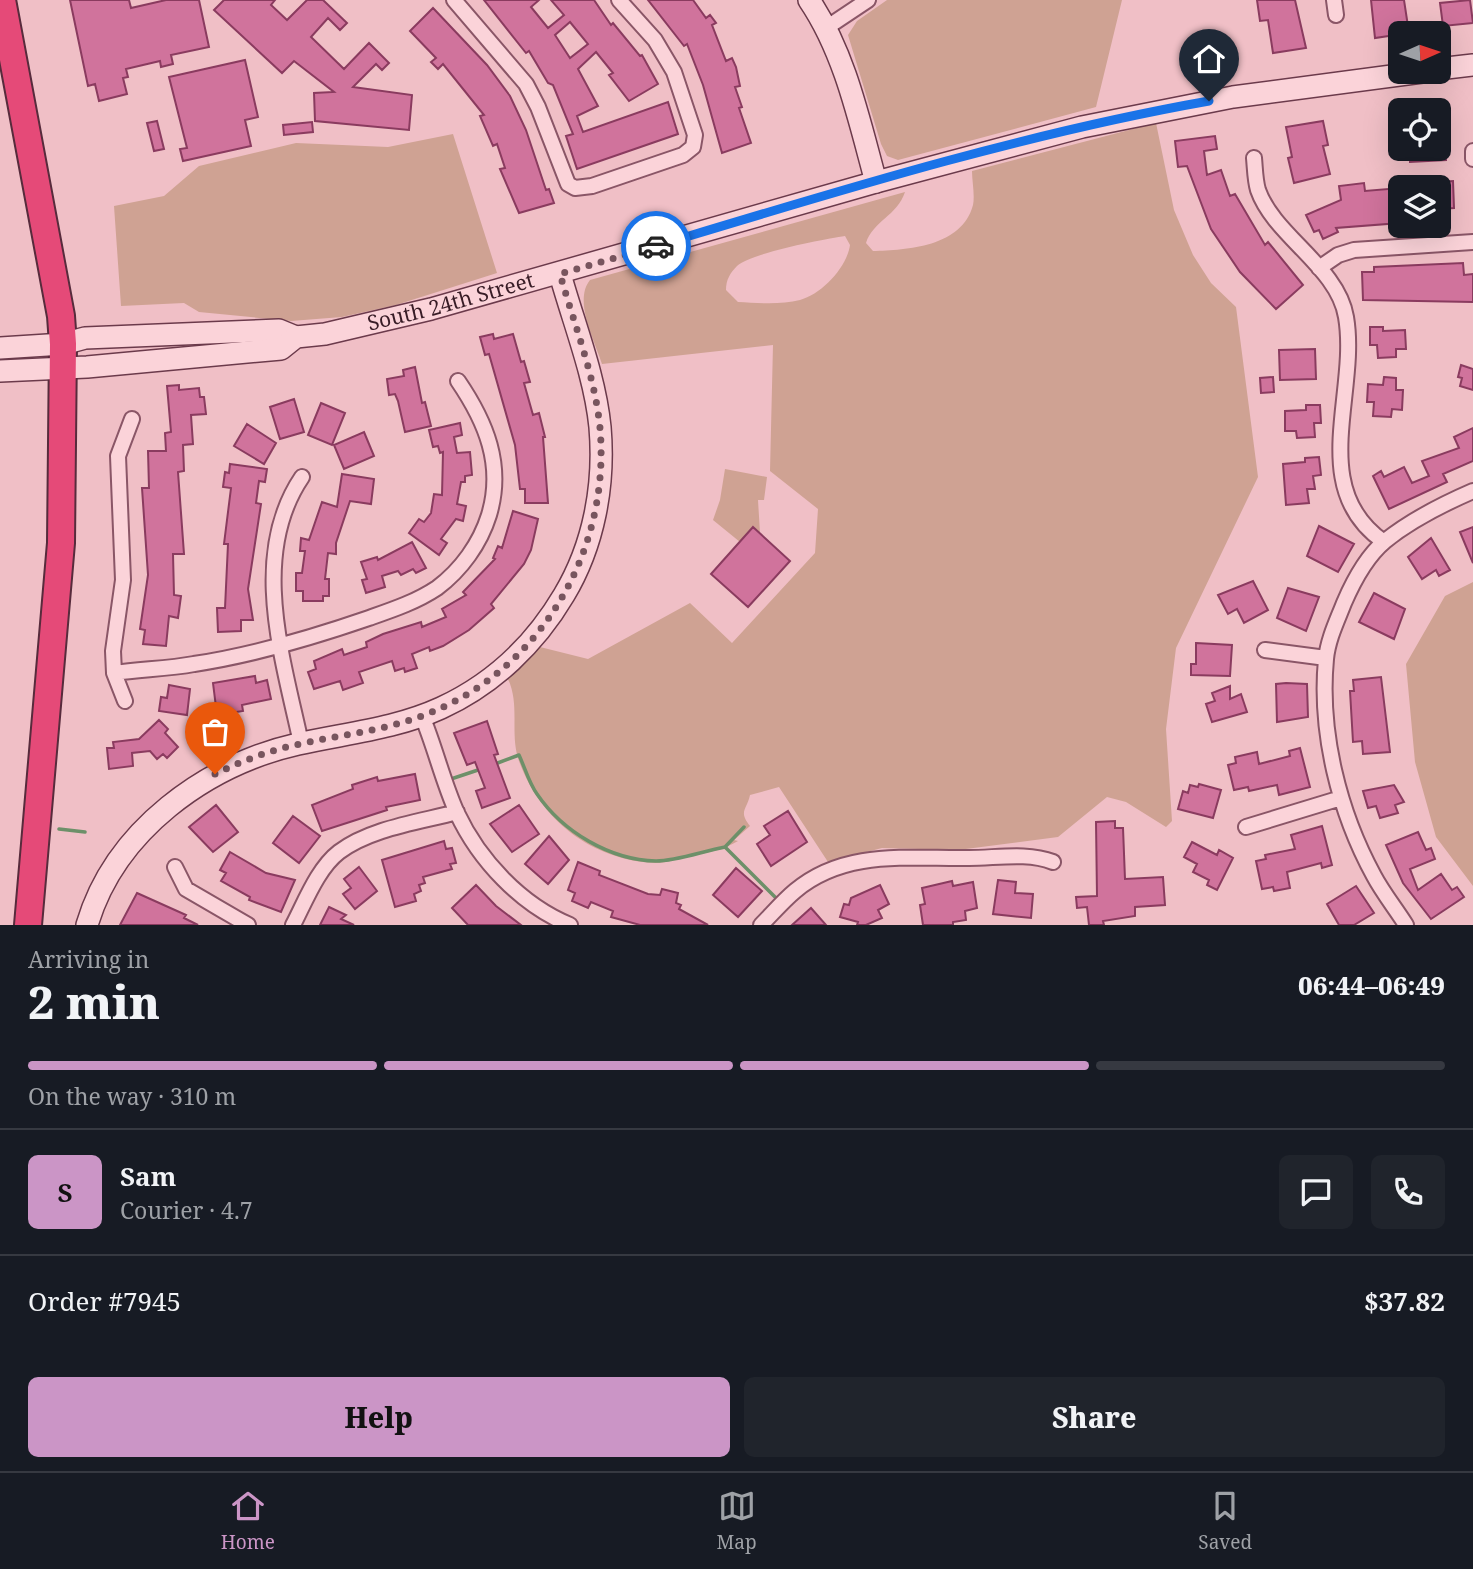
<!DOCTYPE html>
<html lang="en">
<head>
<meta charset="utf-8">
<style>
  :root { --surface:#171b24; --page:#20242c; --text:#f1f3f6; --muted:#9ea1a6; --line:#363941; --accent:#cb95c6 }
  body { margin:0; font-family:"Noto Serif",serif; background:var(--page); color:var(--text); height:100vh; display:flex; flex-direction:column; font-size:26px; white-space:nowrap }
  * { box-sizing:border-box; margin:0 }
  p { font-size:23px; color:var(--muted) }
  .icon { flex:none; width:38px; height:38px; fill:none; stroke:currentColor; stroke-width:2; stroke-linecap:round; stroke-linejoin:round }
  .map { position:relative; height:925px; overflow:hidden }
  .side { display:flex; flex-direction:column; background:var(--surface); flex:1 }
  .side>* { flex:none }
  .needle { width:46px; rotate:87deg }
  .tools { position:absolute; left:1388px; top:21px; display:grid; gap:14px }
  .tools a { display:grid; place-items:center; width:63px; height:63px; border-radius:10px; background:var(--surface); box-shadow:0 7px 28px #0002; font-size:35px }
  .pin { position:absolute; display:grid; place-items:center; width:60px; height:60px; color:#fff; margin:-72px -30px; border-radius:50% 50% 50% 0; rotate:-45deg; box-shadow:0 0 7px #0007 }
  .pin .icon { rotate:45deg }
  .courier { position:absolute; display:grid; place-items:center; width:70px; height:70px; margin:-35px; border:5px solid #1a73e8; border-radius:50%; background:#fff; color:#222; box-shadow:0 2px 9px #0007 }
  .summary em { font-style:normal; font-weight:800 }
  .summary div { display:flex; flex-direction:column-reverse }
  .summary { display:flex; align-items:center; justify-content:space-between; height:119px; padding:0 28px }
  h1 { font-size:46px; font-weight:800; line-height:52px }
  .bar { display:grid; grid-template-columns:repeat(4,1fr); gap:10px 7px; align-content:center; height:84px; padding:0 28px }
  .bar i { height:9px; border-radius:5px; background:var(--line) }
  .bar .active { background:var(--accent) }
  .bar p { grid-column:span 4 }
  .line { display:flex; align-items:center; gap:18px; padding:0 28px; border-top:2px solid var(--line) }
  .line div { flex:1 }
  .round { display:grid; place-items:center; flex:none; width:74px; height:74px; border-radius:10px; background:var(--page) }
  .button { display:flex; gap:14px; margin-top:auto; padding:14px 28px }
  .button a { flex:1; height:80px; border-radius:10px; background:var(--accent); color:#111; font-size:28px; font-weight:800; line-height:80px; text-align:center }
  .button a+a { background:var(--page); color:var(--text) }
  .tab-bar { display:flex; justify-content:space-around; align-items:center; height:98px; border-top:2px solid var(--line); background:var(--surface); font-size:19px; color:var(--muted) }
  .tab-bar a { display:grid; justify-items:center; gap:4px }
  .tab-bar .active { color:var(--accent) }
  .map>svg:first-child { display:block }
  .green { fill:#cfa293; fill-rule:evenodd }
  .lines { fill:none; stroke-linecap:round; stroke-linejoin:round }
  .stream { stroke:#6d9069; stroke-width:3.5 }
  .building { fill:#d0739c; stroke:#8a3b5f; stroke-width:2; fill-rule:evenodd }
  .street-casing { stroke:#8a5667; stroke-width:18 }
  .secondary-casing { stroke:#6b3a4b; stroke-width:24 }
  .highway-casing { stroke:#572b3c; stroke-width:30 }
  .street { stroke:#fbd3d9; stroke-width:14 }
  .secondary { stroke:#fbd3d9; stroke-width:21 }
  .highway { stroke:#e54a78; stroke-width:26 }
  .done { stroke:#78555e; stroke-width:7; stroke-dasharray:0 12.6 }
  .route { stroke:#1a73e8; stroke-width:9 }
  .labels { text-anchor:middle; stroke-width:7; stroke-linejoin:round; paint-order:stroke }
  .street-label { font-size:21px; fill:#381c26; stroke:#f7cfd5 }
</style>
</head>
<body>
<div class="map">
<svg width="1473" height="925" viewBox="0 0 1473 925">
  <rect width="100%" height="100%" fill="#f0bfc6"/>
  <path class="green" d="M887,0H1122L1096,107L898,160L887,156L881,144L848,35L857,21Z
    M1156,123L1174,210L1193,255L1211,283L1236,307L1258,477L1176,648L1166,729L1172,821L1166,827L1126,802L1107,797L1058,837L958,850L882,848L828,862L779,787L750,795C747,810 738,811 750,826L734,840L738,841C723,850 709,852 692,856C681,858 667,863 655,863C591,860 540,819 519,761C509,733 521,704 507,677L540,647L588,659L690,603L732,643L815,553L818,509L770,471L773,345L602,364C595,341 573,301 590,280L905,192C897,216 873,221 866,243L873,251C907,250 962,247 973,205C975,195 972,181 972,171ZM845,236L850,245C847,267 822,294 800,300C781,305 757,303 738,302L726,290C726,280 730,273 737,266C751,253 825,239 845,236Z
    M453,134L497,273L396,305L342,317L291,321L199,312L184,303L121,306L114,206L164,196L199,166L296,143L388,147Z
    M725,469L767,477L764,500H758L760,533L753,527L740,542L713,520L720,500Z
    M1473,582V886L1436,837L1415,762L1406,664L1445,596Z"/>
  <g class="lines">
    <path class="stream" d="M495,764L519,755C525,768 529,783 537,794C563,832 610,860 656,861C677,861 703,851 725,847L779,901
      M448,780L481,769
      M59,829L85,832
      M725,847L744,827"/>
  </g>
  <path class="building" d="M70,0H129L131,8L166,0H199L209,47L171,55L173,64L161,67L160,61L126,69L128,77L123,78L127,94L99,101L95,84L88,86Z
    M224,0H275L271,5L287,20L307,0H323L347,23L340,30L328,18L311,37L344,69L369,43L389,63L382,70L376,64L353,87L412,95L409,130L315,121L314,93L334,92L294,61L282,73L214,10Z
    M484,0H539L531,7L548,28L564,15L551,0H594L611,25L613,23L640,56L642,55L658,84L629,101L609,75L613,73L596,52L578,69L598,106L577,116L583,132L668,102L678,134L577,169L566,136L573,134L553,85L548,83L529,51L526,53ZM570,22L588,44L570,58L555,35Z
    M648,0H693L706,18L710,15L716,23L712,25L726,61L732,58L736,67L740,86L735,87L742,107L739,108L751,143L722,153L703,85L687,44L684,46Z
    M1257,0H1295L1306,48L1273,53L1268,20L1260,21Z
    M1371,0H1404L1409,33L1375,38Z
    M1470,0L1473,23L1443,26L1440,3Z
    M433,8L487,65L510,96L526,130L546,190L549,189L554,203L519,213L500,169L505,168L497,144L493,146L480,116L484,115L443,64L438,69L431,62L436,58L410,31Z
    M245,60L258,117L245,120L251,146L183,161L180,149L187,148L169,77Z
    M157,121L164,149L154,151L147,123Z
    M1323,121L1328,145L1323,146L1330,174L1294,183L1288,158L1292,157L1286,127Z
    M312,122L313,132L284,135L283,125Z
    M1215,136L1217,149L1204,151L1207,175L1221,170L1230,196L1235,194L1265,245L1268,242L1303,285L1276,309L1240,272L1211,229L1187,166L1178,167L1175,141Z
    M1410,149H1445L1446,160L1410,162Z
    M1453,181L1454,208L1438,209V182Z
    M1364,183L1365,191L1400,188V223L1336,228L1338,232L1323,239L1319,230L1314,232L1306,215L1341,200L1339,186Z
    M1463,263L1464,275L1473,274V302L1363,300L1362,272H1374V267Z
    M1370,327H1383V331L1405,330L1406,349H1396V357L1378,358L1377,345H1370Z
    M493,334L494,339L513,334L521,362L524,361L530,382L524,383L533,415L539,413L545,437H543L548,503H525V489H520L515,445L489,354L485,355L480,337Z
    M1315,349L1316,379L1280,380L1279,350Z
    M1461,365L1473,369V390L1460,386L1462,378L1458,377Z
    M415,367L422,403L425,402L431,426L405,432L398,401L395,394L389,395L387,379L404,376L403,370Z
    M1273,377L1274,392L1261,393L1260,378Z
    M1384,377L1396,378V390H1403L1402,410L1392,409L1391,417L1373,416L1374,402H1367L1368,384L1383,385Z
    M179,385V390L199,388L200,397H204L206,414L191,415L193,444L183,445L184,471L178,472L184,554H173L174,595L181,596L178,618L169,616L166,646L143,644L145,630L140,629L148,575L142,488H149L148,451H166L165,433L171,432L167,386Z
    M294,399L304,432L280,439L270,407Z
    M321,403L345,413L332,445L308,435Z
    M1306,405H1320L1321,423H1314L1315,437L1297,438L1296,431H1285V411L1306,410Z
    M460,423L462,435L454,437L457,453L470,452L472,475L465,476V482H461L457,504L466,506L463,521L456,519L441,539L447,543L439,555L409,533L419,519L424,522L431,513L434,494L442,495L443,452L440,453L438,446L433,447L429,430Z
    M247,424L276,443L264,464L234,446Z
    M1473,428V461L1443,474L1447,482L1389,509L1373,476L1381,471L1384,477L1404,467L1412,483L1429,476L1422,461L1459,448L1454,437Z
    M364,432L374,456L344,469L334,445Z
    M1319,457L1321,475L1313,476L1315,489H1307L1309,503L1286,505L1283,464L1305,462V458Z
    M230,464L267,469L265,482L259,481L256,503L261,504L248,589L253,620H241V631L218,632L217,608H225L228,544H224L231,488L223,487L225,472L229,473Z
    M342,474L374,479L371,504L350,501L336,543V554L328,553L325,579H329V596H323V601H303V591H296V573H302L305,551H300L301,538L309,540L322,502L337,507Z
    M513,511L538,519L531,550L524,564L491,604L494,608L469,630L443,646L430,651L429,647L412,654L417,668L405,672L404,668L395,671L392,661L359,672L363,683L343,690L340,681L314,689L308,672L316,669L314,661L342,649L344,655L367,647L366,642L383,634L421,622L422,627L446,617L442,609L466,595L463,592L495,559L493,558L498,546L502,548Z
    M1319,526L1354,544L1338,572L1307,556Z
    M753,527L790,561L748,607L711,574Z
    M1473,527V563L1460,532Z
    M1431,538L1450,570L1439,576L1436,570L1422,579L1408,557Z
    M412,542L426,568L416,573L413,569L401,575L398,571L382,576L385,587L366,593L362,580L367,579L361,562L377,557L378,560Z
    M1253,581L1268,610L1244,623L1237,609L1228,614L1218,595Z
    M1288,588L1319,597L1306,631L1277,618Z
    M1374,593L1405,609L1394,639L1359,622Z
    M1196,643L1232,645L1230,676L1191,675V664H1196Z
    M255,676L256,683L267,680L271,699L242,705L243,711L217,715L213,683Z
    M1381,677L1390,752L1363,754L1362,741L1353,742L1350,691H1354L1353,680Z
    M1286,683L1307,684L1308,717L1277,722L1276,684Z
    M169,685L190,689L187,715L159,711L161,697L167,698Z
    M1230,686V699L1241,694L1247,712L1212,722L1206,704L1215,701L1212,693Z
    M159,720L168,729L165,733L178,747L167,758L163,754L157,759L150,751L132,753L133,766L109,769L107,748H114L113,742L139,739Z
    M487,721L498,754L494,755L510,798L482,808L476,791L485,788L475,762L467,765L454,733Z
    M1300,748L1310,787L1279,795L1277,785L1249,791L1248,787L1234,790L1228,765L1236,763L1235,757L1257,752L1259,764L1290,756L1289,751Z
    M415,774L420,800L386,807L387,810L322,831L312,805L353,789L352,785L377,777L378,781Z
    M1199,784L1221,790L1213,818L1178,809L1183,791L1188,793L1190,785L1198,787Z
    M1394,785L1404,802L1395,805L1398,813L1380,818L1376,806L1368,808L1363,791Z
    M216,805L238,832L213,852L189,827Z
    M519,805L539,834L512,852L490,824Z
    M788,811L807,842L771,866L757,844L770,835L764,826Z
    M293,816L320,836L299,863L273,843Z
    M1115,821V828H1123L1125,879L1163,877L1165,905L1135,907V916L1103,921L1104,925H1089L1087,907L1077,908L1076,897L1097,896L1096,822Z
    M1322,826L1332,865L1322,868L1321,863L1287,872L1290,888L1274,891L1273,887L1262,889L1256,861L1266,859L1265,855L1295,849L1291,835Z
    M1418,832L1426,850L1431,848L1435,859L1410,869L1418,890L1441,874L1452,890L1457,887L1464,897L1431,919L1403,883L1386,845Z
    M549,836L569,860L548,884L525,864Z
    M444,841L446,849L452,848L456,863L450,864L452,869L423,877L425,883L419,885L421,891L414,894L416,901L395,907L382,860Z
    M1192,842L1217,855L1219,850L1233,858L1217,890L1207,885L1209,880L1193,872L1197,864L1184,857Z
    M230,852L266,873L295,880L281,912L249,900L250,897L221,881L226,873L220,870Z
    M578,862L600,871L599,875L648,894L660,895L662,889L678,893L676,903L681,905L679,909L708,925H640L611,917L613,911L591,902L588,908L572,901L575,893L568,890Z
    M359,867L377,891L355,909L343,894L351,888L344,879Z
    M736,868L762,891L738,917L713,895Z
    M998,880L1016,882L1015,893L1033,894L1031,918L993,914Z
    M952,881L953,886L973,882L977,908L965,911L966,920L953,922V925H923L920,905L925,904L922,888Z
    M476,885L496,906L521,925H468L452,908Z
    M880,885L889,904L878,910L882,918L866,925H857L858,922L840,917L844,904L849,905L851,898Z
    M1356,886L1374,913L1354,925H1339L1327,904Z
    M137,893L186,915L184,918L198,925H120Z
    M329,907L346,915L341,919L354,925H320Z
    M811,908L826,925H792Z"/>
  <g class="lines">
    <g class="street-casing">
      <path id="street" d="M454,0L526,84L538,107L568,184L575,188L592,186L683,155L693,147L695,135L674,72L655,40L619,0
        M1334,0L1336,15
        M826,28L868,0
        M1473,151V159
        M1254,158C1255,168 1255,180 1258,190C1274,236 1338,267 1346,317C1359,393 1306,488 1384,542
        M1319,268L1338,255L1354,250L1473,242
        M1265,650L1326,658
        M114,673C141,669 167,669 194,664C254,655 311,638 369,618C392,610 416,602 437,588C461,570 480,544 489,515C504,465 486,422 458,381
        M125,701L114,673L113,651L123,580L118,456L132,419
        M422,716C435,747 443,782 457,813C479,860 521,905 570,925
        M301,743C283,659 249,555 302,477
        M1246,827L1341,798
        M175,867L186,889L248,925
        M293,925C305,902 318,868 339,852C371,828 420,822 457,812
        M761,925C772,914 783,901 795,891C845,849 908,859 969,858C997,858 1027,852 1053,862
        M1406,925C1396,909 1383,893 1374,876C1339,812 1319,732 1326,659C1328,639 1337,621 1344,603C1353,582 1367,556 1385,541C1411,520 1443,504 1473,491"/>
    </g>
    <g class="secondary-casing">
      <g id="secondary">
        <path d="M809,0C845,53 859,120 876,182"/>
        <path d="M1438,69L1473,65"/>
        <path d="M0,348L63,344L85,338L279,330L296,337"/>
        <path id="s1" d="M0,371L87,367L281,349L296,337L325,334L431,309L876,182L1082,127L1233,97L1422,72"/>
        <path d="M87,925C115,830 206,765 298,744C347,733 395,729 441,708C493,684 535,644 564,595C594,545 605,485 600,427C595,376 574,324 560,274"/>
      </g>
    </g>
    <g class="highway-casing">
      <path id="highway" d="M2,0L61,316L63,344L61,543L28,925"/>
    </g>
    <use href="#street" class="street"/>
    <use href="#secondary" class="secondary"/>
    <use href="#highway" class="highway"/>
  </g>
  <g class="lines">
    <path class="done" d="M215,774C242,761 270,750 300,744C340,735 380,731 419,717C538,675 611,553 600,428C595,376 574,324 560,274L656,246"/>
    <path class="route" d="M656,246C838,191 1022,134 1209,101"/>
  </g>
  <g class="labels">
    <g class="street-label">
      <text dy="7" stroke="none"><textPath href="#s1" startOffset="460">South 24th Street</textPath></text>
    </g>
  </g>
</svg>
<div class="tools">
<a><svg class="needle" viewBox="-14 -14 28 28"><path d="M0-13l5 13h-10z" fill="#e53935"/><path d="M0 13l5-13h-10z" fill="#9ea1a6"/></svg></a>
<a><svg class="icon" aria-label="locate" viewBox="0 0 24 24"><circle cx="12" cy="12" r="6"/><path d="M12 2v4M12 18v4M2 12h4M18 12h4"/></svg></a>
<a><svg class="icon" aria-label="layers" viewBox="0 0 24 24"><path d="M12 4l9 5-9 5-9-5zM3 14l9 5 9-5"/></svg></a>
</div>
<div class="pin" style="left:215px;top:774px;background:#ea580c"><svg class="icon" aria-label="bag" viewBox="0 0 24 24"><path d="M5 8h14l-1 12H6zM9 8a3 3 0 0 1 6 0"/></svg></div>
<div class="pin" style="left:1209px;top:101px;background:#1f2937"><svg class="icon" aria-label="home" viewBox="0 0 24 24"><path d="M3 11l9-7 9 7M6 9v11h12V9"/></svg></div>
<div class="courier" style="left:656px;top:246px"><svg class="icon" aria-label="car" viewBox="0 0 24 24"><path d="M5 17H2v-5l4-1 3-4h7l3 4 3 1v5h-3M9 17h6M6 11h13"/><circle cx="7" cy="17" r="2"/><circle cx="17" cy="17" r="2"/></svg></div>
</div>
<section class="side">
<div class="summary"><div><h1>2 min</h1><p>Arriving in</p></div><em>06:44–06:49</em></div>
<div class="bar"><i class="active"></i><i class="active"></i><i class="active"></i><i></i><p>On the way · 310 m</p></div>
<div class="line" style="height:126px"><b class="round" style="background:var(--accent);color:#111">S</b><div><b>Sam</b><p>Courier · 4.7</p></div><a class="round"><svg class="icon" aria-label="chat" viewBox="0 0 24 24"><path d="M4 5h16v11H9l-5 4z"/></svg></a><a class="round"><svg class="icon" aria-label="phone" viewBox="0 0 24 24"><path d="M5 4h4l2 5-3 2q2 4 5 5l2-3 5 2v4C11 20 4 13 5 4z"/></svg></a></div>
<div class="line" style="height:91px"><div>Order #7945</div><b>$37.82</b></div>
<div class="button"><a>Help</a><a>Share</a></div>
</section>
<nav class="tab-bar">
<a class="active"><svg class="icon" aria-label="home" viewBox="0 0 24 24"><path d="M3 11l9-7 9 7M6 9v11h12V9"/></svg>Home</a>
<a><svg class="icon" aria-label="map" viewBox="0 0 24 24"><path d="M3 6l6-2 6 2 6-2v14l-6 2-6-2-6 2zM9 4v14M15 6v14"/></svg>Map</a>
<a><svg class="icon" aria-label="saved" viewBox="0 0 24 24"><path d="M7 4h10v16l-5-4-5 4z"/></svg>Saved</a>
</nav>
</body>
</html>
